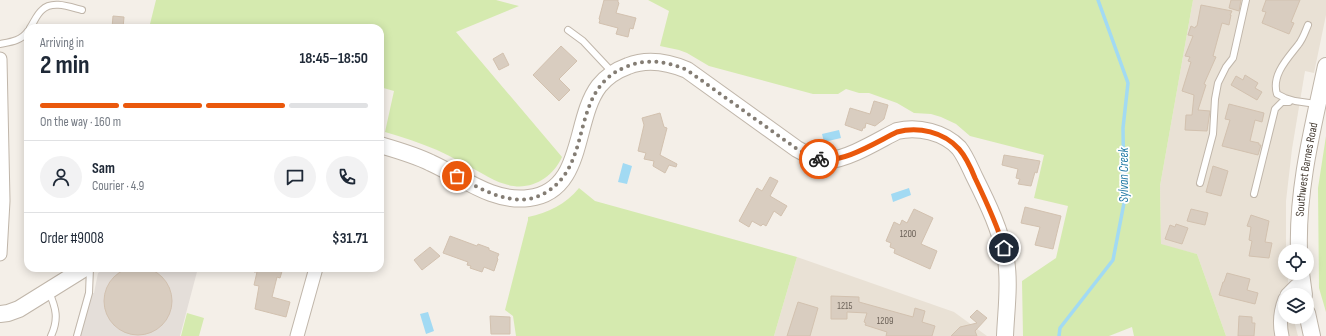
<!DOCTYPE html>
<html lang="en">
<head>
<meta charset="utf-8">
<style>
  :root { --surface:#fff; --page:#f2f2f3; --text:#1f2937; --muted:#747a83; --line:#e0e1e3; --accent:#ea580c }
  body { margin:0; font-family:"Sofia Sans Condensed",sans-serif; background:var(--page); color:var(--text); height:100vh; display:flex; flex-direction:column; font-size:15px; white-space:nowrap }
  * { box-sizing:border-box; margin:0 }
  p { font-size:13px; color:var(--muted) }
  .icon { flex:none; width:22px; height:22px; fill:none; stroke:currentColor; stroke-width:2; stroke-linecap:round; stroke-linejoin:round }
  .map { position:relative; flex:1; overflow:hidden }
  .sheet { position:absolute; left:24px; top:24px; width:360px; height:248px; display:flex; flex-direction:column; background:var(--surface); border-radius:12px; box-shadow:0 2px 10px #0003 }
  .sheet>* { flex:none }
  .tools { position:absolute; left:1278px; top:244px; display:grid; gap:8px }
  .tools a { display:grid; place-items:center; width:36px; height:36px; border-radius:50%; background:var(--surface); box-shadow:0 2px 10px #0003; font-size:20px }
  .pin { position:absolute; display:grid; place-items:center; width:34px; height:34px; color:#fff; margin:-17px; border:2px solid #fff; border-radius:50%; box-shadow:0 1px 4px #0007 }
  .courier { position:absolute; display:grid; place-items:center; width:40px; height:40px; margin:-20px; border:3px solid #ea580c; border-radius:50%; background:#fff; color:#222; box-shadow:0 1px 5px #0007 }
  .overview em { font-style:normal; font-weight:700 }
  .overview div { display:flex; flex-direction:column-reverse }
  .overview { display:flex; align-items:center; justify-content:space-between; height:68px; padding:0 16px }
  h1 { font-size:26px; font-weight:700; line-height:30px }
  .bar { display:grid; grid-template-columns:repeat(4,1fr); gap:6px 4px; align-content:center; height:48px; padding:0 16px }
  .bar i { height:5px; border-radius:3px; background:var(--line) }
  .bar .current { background:var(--accent) }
  .bar p { grid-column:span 4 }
  .line { display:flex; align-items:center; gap:10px; padding:0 16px; border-top:1px solid var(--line) }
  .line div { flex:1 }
  .round { display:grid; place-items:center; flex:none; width:42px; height:42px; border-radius:21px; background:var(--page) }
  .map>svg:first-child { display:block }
  .residential { fill:#e9e1d5 }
  .industrial { fill:#e4ded9 }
  .green { fill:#d5eaaf }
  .water { fill:#a2daf3 }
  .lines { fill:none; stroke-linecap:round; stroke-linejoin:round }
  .stream { stroke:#a2daf3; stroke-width:3.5 }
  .building { fill:#d9cdc0; stroke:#d2c1af }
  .service-casing { stroke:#c0b6aa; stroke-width:8 }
  .minor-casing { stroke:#c0b6aa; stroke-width:15 }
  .tertiary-casing { stroke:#c0b6aa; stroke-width:18 }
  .service { stroke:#fff; stroke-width:6 }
  .minor { stroke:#fff; stroke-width:13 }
  .tertiary { stroke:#fff; stroke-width:16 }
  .done { stroke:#847d74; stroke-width:4; stroke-dasharray:0 7.2 }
  .route { stroke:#ea580c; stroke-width:5 }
  .labels { text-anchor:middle; stroke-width:3.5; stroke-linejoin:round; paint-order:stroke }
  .number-label { font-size:10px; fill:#6c6258 }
  .street-label { font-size:12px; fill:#483f36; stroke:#fff }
  .water-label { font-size:13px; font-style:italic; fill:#287ea7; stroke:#fff }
</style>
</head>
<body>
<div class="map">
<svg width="1326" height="336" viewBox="0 0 1326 336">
  <rect width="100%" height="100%" fill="#f4efe8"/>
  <path class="residential" d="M1193,0H1326V15L1314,73L1305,71L1292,149L1286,201V251H1285V273H1287L1290,295L1285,317H1293L1298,336H1226L1197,254L1161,245L1160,186Z
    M797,257L954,312L987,336H774Z"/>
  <path class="industrial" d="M107,268H198L180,336H73L85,292L94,293L98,273Z"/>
  <path class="green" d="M156,0H496L519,6L456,32L562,157C552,179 529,192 505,184C497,182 490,178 483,174C468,166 452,157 437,150C420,143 403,137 385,132L394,91L380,87V28H149Z
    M648,0H1193L1160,186L1161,244L1197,254L1226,336H1134L1132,327L1109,336H1023L1022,281L1056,258L1068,206L1034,198L1044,155L970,136L956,124L941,117L931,114L914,113L897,103L869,93H859L846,89L838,94H813L709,66L687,53L679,50L660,46L669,11Z
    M1326,136V312L1319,288L1318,188Z
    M579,188L595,201L797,257L774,336H516L513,316L505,310L528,220V217C548,213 566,204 579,188Z
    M187,313L204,318L199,336H181Z"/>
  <path class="water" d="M839,130L841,138L824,142L822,134Z
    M623,163L632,166L627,184L618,182Z
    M909,188L911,195L893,202L891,194Z
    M428,312L434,331L426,334L420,314Z"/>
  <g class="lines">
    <path class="stream" d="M1059,336L1060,328L1113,260L1124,203L1123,128L1128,83L1098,0"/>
  </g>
  <path class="building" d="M604,0H618V2L619,3L616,13L636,18L633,29L630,28L628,37L616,34L618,28L599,23L600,20L599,19Z
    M1231,0H1241L1239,11L1229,8Z
    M1266,0H1300L1291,22L1294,23L1289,34L1262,23L1266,12L1262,11Z
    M1201,5L1232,11L1230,15H1231L1229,25L1222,23L1213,56L1216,57L1204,84L1206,85L1198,110L1210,111L1207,131L1185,130L1186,115H1192L1194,95L1182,91L1191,62L1188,61L1190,57L1185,56L1193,36L1188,35L1191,26L1195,28L1196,26H1197Z
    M113,16L124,17L123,28H112Z
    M561,46L577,61L559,79L570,90L559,101L533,75Z
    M503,53L509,65L499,70L493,59Z
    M1245,75L1258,83L1255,88L1262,92L1257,100L1231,85L1236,76L1243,80Z
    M874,101L888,105L884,119L875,126L866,123L865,128H863L862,131L845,125L850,108L870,114Z
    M1229,104L1264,113L1262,122L1255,120L1250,141L1259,143V145H1261L1258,155L1222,146L1230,120L1225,119Z
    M660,113L664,127L667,128L660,155L677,164L676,167L669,165L665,173L653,166L654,161L644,159L646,153L638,151L644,125L642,118Z
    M1004,155L1040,161L1037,173L1035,172L1031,186L1018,184L1020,179L1016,178L1018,169L1002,165Z
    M1213,166L1228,171L1221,196L1206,192Z
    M770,177L778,181L770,196L787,206L781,216L774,211L766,226L763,224L761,226L752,221L749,227L739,221L757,188L762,191Z
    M1025,207L1061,216L1053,249L1035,245L1040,227L1021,223Z
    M914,209L933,218L921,244L937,251L930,269L894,253L895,249L890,247L891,243L886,241L894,222L900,225L902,220L907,223Z
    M1191,209L1208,213L1205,225L1187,221Z
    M1251,215L1269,221L1265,242L1272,243L1269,258L1249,256L1252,241L1249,240L1251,227L1247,226Z
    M1176,224L1188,228L1182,244L1165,239L1170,225L1175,227Z
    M450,236L477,246L478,244L489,248V250L499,254L497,258L498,259L494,271L484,267L482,272L470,268L471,266L467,265L468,262L443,253Z
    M430,247L440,256L422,270L414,260Z
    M104 301a34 34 0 1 1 68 0a34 34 0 1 1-68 0Z
    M255,268H283L280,278L277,277L272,297L290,302L286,317L255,309L259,286L254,285L257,272H254Z
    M1227,273L1250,279L1247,290L1258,293L1255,304L1219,295L1223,282H1224Z
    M831,296L859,297V302L913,317L915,308L925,311L922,322L935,326L932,336H886L887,332L865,325L866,323L864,322L867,313L847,312V319H831Z
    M798,302L818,308L810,336H787Z
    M977,310L987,318L975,331L977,336H951L960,327L977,323L970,317Z
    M490,316L510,317V334H491Z
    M1239,316L1252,317V323H1255L1254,336H1238Z"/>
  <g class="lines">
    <g class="service-casing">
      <path id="service" d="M1308,25C1305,32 1303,39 1298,45C1288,58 1271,75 1277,94L1285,98L1295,101L1316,104
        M30,28C34,22 37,14 42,10C52,0 70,7 82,10
        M568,30L583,41L613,73
        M0,44C11,42 21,41 28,31
        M1200,183L1213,134L1215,99L1218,83L1226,67L1233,58L1246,0
        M1254,194L1275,109L1282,102H1289
        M49,292C56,308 59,319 51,336
        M77,336L89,293L90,268"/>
    </g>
    <g class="minor-casing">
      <path id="minor" d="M0,59L3,201L0,254
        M1287,295L1296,286L1302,283
        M297,336L316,268
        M1282,336C1279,323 1280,312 1285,299"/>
    </g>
    <g class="tertiary-casing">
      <g id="tertiary">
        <path d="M380,145C397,150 415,155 431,163C462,177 493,203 529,198C585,191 573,120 599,86C607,76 617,70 628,66C648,58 668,62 687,70L797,149C807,155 818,160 829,160C849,159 879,140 897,131C918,126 944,132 959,148C966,157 970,168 975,178C988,204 1001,231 1006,260C1010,284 1006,311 1005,336"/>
        <path id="s1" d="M1299,251C1297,188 1313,127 1326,66"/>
        <path d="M1301,273L1304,295"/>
        <path d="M1307,313L1312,336"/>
        <path d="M0,314L8,313L19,309L85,268"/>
      </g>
    </g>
    <use href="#service" class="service"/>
    <use href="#minor" class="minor"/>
    <use href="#tertiary" class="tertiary"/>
  </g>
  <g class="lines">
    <path class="done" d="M457,176C482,190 516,210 545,193C596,163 567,89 628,66C648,58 668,62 687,70L797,149L806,154L819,159"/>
    <path class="route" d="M819,159C843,164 876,142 897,132C918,126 944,132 959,149C966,157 971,168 975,178C986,201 997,224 1004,248"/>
  </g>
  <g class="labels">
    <g class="number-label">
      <text x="908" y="237">1200</text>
      <text x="845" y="309">1215</text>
      <text x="885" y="324">1209</text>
    </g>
    <g class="street-label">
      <text dy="4" stroke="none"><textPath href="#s1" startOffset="82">Southwest Barnes Road</textPath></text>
    </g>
    <g class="water-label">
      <text transform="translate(1123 175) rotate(-90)" y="5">Sylvan Creek</text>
    </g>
  </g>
</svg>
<div class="tools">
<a><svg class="icon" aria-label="locate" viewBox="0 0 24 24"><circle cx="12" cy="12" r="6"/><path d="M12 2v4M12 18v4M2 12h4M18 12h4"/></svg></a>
<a><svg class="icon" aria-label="layers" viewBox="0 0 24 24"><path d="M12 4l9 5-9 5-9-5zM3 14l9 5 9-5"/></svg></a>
</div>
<div class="pin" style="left:457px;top:176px;background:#ea580c"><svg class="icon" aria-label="bag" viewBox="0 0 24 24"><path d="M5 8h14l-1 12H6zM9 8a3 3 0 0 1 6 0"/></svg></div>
<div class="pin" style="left:1004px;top:248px;background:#1f2937"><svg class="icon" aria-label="home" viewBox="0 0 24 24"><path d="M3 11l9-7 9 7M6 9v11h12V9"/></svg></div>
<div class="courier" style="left:819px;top:159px"><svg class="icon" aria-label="bike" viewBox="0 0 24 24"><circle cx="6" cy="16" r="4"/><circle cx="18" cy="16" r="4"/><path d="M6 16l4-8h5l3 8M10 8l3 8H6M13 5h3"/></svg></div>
<section class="sheet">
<div class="overview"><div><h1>2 min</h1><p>Arriving in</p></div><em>18:45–18:50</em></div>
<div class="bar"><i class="current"></i><i class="current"></i><i class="current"></i><i></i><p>On the way · 160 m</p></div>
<div class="line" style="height:72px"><a class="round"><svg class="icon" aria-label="person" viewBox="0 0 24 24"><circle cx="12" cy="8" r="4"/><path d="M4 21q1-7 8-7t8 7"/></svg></a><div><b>Sam</b><p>Courier · 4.9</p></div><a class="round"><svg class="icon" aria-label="chat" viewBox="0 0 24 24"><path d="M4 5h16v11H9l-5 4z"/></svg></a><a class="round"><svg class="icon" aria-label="phone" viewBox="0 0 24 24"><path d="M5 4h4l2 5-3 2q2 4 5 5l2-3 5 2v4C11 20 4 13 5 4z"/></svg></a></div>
<div class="line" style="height:52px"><div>Order #9008</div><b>$31.71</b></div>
</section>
</div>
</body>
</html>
